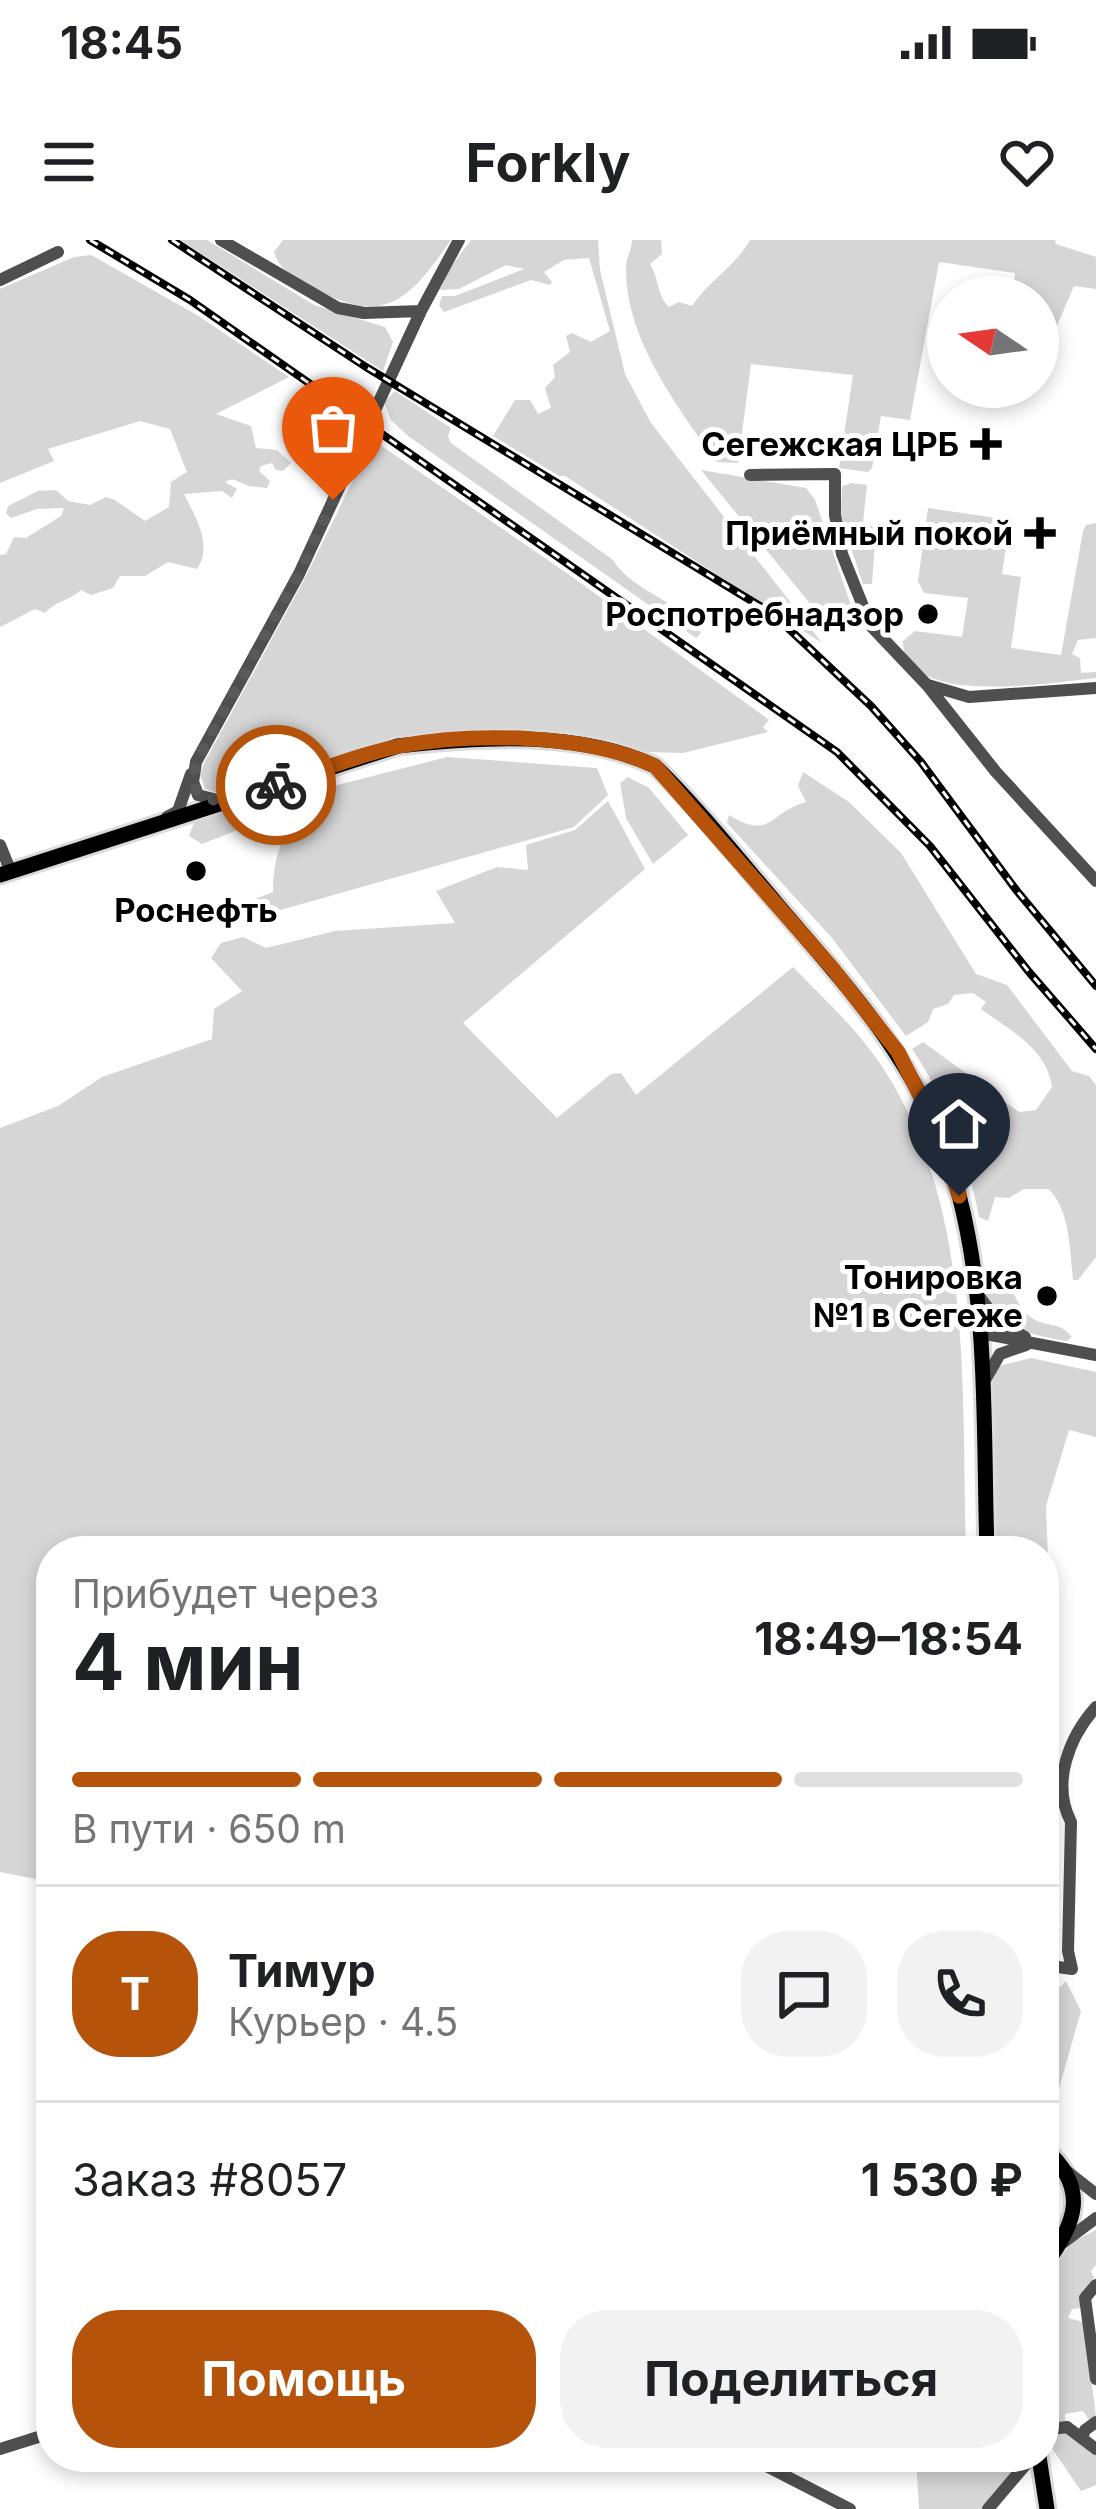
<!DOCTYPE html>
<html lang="ru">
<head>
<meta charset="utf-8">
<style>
  :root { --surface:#fff; --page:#f2f2f2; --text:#202124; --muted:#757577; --line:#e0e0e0; --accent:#b45309 }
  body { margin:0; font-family:Inter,sans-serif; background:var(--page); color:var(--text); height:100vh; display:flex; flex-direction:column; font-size:45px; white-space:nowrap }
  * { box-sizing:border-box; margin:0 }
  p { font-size:39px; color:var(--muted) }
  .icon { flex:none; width:66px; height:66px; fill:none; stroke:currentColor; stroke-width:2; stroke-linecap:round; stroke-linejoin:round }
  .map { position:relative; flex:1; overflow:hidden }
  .side { position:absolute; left:36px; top:1296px; width:1023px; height:936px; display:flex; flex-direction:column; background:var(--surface); border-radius:48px; box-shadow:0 6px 18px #0003 }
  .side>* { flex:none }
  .needle { width:78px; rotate:283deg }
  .controls { position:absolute; left:927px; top:36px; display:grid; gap:24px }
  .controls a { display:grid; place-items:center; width:132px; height:132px; border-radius:50%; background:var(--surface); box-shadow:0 6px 18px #0003; font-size:60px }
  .pin { position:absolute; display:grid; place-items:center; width:102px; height:102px; color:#fff; margin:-123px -51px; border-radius:50% 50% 50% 0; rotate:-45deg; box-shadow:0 0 12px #0007 }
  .pin .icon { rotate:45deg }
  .courier { position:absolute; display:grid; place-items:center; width:120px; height:120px; margin:-60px; border:9px solid #b45309; border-radius:50%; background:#fff; color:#222; box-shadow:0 3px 15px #0007 }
  .headline em { font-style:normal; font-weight:700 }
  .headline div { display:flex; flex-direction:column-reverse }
  .headline { display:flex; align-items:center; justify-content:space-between; height:204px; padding:0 36px }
  h1 { font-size:78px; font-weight:700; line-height:90px }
  .bar { display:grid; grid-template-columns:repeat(4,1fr); gap:18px 12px; align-content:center; height:144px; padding:0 36px }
  .bar i { height:15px; border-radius:9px; background:var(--line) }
  .bar .current { background:var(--accent) }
  .bar p { grid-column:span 4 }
  .line { display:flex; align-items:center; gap:30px; padding:0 36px; border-top:3px solid var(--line) }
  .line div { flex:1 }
  .round { display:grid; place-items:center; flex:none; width:126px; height:126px; border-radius:48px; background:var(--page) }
  .cta { display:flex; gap:24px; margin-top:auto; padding:24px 36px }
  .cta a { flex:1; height:138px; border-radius:48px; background:var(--accent); color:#fff; font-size:48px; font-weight:700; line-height:138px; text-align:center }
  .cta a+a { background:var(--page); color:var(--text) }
  .status { display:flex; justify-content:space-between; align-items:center; height:84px; padding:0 60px; background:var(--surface); direction:ltr }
  .status svg { height:33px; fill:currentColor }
  header { display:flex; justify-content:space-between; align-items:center; height:156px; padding:0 36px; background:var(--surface); font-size:54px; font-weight:700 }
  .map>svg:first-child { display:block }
  .green { fill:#d6d6d6 }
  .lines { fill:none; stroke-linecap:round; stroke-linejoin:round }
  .major-casing { stroke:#dbdbdb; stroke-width:21 }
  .minor { stroke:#4f4f4f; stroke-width:12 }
  .major { stroke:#000; stroke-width:15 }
  .rail-casing { stroke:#000; stroke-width:8 }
  .rail { stroke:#fff; stroke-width:3; stroke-dasharray:9; stroke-linecap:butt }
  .done { stroke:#595959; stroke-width:12; stroke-dasharray:0 21.6 }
  .route { stroke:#b45309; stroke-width:15 }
  .poi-dot { fill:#000; stroke:#fff; stroke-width:4.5 }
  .labels { text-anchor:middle; stroke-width:10; stroke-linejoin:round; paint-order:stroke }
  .poi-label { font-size:33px; font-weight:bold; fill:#000; stroke:#fff; text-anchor:end }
</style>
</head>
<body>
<div class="status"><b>18:45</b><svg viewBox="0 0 49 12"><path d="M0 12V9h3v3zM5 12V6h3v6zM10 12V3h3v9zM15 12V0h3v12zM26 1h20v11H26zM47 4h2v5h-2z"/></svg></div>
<header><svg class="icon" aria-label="menu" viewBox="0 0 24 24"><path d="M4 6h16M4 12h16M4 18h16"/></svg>Forkly<svg class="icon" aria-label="heart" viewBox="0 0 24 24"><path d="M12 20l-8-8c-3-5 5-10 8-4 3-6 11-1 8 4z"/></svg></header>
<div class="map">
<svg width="1096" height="2269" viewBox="0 0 1096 2269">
  <rect width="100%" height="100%" fill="#fff"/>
  <path class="green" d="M180,0H207L314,65L385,87L393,102L383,131Z
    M283,0H451C411,57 386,89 314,48C297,38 279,31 274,12Z
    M471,0H598L600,30L625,134L651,183L822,403L565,236H559L493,196L515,160H530L538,174L551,168L545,148L555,137L553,125L570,112L566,96L572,93L591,102L610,91L589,18L564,20L544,32L552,42L550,45L531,40L444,72L439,65L442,56H455L524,29L506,25L459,49L440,50L450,28Z
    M632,0H661L662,14L650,24C659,38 657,56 669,67L679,62L692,66C708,41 735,27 750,0H1055L1056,4L1096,17V49L1074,46L1053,95L1038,93V57H1012L1015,33L939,22L910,180L881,176L872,228L868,232L839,228L853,135L751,124L738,223L716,222C677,165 625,99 626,27C626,17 632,10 632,0Z
    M91,15L197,75L289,137L216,174L251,186L256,208L277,210L291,223L283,231L276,230L272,223L261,226L259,231L270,241L267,248L249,246L232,239L225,242L237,249L232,258L222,251L184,254C196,278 213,305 197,329L168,322L145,336H120L113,348L91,355L81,350C69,361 55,361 45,373L35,369L0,387V315L6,314L14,297L26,298L61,276L64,268L37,269L11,278L6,273L8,266L38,251L56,250L68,261L90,265L106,257L115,260L145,281L169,267L171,242L187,232L170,189L140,181L48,209L54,221L0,243V49L74,17Z
    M395,151L451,188L448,196L451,203L613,320C633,353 683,361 701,393L696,398L408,196L391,180L384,162Z
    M373,200L571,336L769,480L763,487L768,492L683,513L648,512L606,502L445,493L410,496L223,555L205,549L200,535L204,523L305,338Z
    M701,230L806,248L815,260L853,371L831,379L812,366Z
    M852,243L867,245L863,283L876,288L872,344H863L841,279L842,246Z
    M928,268L1010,280L1002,334L1021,337L1011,408L1061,415L1083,291L1086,285L1096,283V398L1078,400L1072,414L1080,418L1081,433L1096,432V438C1055,442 903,469 903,401L915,391L962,397L968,358L924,353L918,341Z
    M447,517L597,528L608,555L574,587L235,683L229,669L273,652C273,610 287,587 310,552Z
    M803,532L849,562L901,613L976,734L1007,745L1072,831L1089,836L1096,845V1017L1078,1040H1073C1070,1013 1070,967 1048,949H1024L1009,958L995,957L988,981L979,977C968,917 946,859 912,809L923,802L1019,872L1036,870L1052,847C1047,809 1010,790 981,769L986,762L973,753L954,755L948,764L933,769L928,782L906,796L832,698L727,583L729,575C772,601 769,572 806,562L798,546Z
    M628,537L649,548L688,595L653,624L626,578L620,543Z
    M254,561L264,567L258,582L202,604L189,596L195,580Z
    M608,561L645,629L463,783L557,878L611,834L621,833L636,855L793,727C823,758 855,787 879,822C975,963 961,1148 966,1311H51V1642L0,1632V888L58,866L102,837L212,799L214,769L242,751L211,718L221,703L243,697L266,708L335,691L455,683L436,651L497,627L528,630L526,605L575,590Z
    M985,1042L1009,1043C1015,1056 1021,1074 1037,1081C1052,1087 1061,1083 1072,1097L1067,1101C1035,1096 979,1084 985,1042Z
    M1031,1118L1096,1132V1197L1069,1190L1046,1266L1057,1554L1044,1556V1311H994C991,1260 975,1170 998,1126Z
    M1058,1593L1059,1720L1044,1717V1594Z
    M1066,1741L1081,1771L1049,1884L1044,1882V1751L1054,1753Z
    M1096,1990V2025L1091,2031L1094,2038L1080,2056L1081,2068L1072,2069L1068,2078L1084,2082L1096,2176L1089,2180L1083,2171L1065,2174V2183L1044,2185V2036L1074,2001Z
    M1065,2192L1096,2214V2245L1081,2251L1045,2198Z
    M916,2217H1024L1025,2219L982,2269H919Z"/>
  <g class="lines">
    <g class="major-casing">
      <path id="major" d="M0,635L398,506C480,497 578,490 655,526C699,569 737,617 777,664C857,758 927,831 959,955C989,1070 983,1193 987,1311
        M1044,1908C1090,1948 1076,1984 1044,2026
        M1039,2217L1047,2269"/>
    </g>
    <path class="minor" d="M221,0L338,68L364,73L421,71
      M0,40L58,12
      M750,235L835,234V275L842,314L871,386L927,445L996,532L1096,641
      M928,445L969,457L1096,448
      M221,561L198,555L193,542L196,522L299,334L421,71L459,0
      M167,577L178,571L191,534
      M0,605L11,632
      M979,1056L999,1083L1025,1097
      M980,1093L1096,1115
      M985,1140L1000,1114L1026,1105
      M1044,1725L1072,1729L1068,1711L1071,1582C1051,1543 1069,1497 1096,1467
      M1064,1929L1096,1954
      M1064,2002L1096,1978
      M1096,2045L1085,2058L1096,2139
      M1044,2190L1067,2187L1096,2209
      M1082,2198L1085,2190L1096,2182
      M0,2209L51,2193
      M749,2217L850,2269
      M988,2269L1032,2217"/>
    <use href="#major" class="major"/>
    <g class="rail-casing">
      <path id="rail" d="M90,0L190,60L837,512L930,606L1029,732L1096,809
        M172,0L366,127L773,374L871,466L921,522L1017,651L1096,746"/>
    </g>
    <use href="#rail" class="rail"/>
  </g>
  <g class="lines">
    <path class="done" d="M276,545C249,554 225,567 198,555L193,542L196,522L299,334L333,260"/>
    <path class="route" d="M276,545C317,532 359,514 400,506C475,492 586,494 655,526L833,729L898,812L939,893L959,956"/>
  </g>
  <g class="poi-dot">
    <path d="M980 186h12v12h12v12h-12v12h-12v-12h-12v-12h12z"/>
    <path d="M1034 275h12v12h12v12h-12v12h-12v-12h-12v-12h12z"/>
    <circle cx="928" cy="374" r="12"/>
    <circle cx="196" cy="631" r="12"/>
    <circle cx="1047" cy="1056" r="12"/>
  </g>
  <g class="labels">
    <g class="poi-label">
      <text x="959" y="216">Сегежская ЦРБ</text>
      <text x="1013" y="305">Приёмный покой</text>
      <text x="904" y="386">Роспотребнадзор</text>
      <text x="196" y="682" text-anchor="middle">Роснефть</text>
      <text x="1023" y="1049">Тонировка<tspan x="1023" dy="38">№1 в Сегеже</tspan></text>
    </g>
  </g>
</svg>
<div class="controls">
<a><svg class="needle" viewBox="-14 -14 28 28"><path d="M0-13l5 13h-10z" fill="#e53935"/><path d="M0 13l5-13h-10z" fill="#757577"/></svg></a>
</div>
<div class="pin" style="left:333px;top:260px;background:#ea580c"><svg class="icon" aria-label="bag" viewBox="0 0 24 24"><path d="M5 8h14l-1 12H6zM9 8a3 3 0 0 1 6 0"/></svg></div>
<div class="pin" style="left:959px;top:956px;background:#1f2937"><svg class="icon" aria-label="home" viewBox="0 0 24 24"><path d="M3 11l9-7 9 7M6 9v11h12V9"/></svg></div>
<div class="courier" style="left:276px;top:545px"><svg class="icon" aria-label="bike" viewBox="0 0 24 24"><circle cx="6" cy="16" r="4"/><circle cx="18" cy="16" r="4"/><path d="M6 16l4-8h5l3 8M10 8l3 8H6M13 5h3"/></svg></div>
<section class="side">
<div class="headline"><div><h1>4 мин</h1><p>Прибудет через</p></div><em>18:49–18:54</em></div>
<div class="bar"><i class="current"></i><i class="current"></i><i class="current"></i><i></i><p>В пути · 650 m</p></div>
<div class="line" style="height:216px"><b class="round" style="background:var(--accent);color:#fff">Т</b><div><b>Тимур</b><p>Курьер · 4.5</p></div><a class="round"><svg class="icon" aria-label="chat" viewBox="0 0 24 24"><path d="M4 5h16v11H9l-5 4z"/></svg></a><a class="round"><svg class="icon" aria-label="phone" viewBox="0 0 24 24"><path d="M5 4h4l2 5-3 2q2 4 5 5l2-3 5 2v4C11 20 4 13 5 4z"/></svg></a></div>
<div class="line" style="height:156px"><div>Заказ #8057</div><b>1 530 ₽</b></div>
<div class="cta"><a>Помощь</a><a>Поделиться</a></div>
</section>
</div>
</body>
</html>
